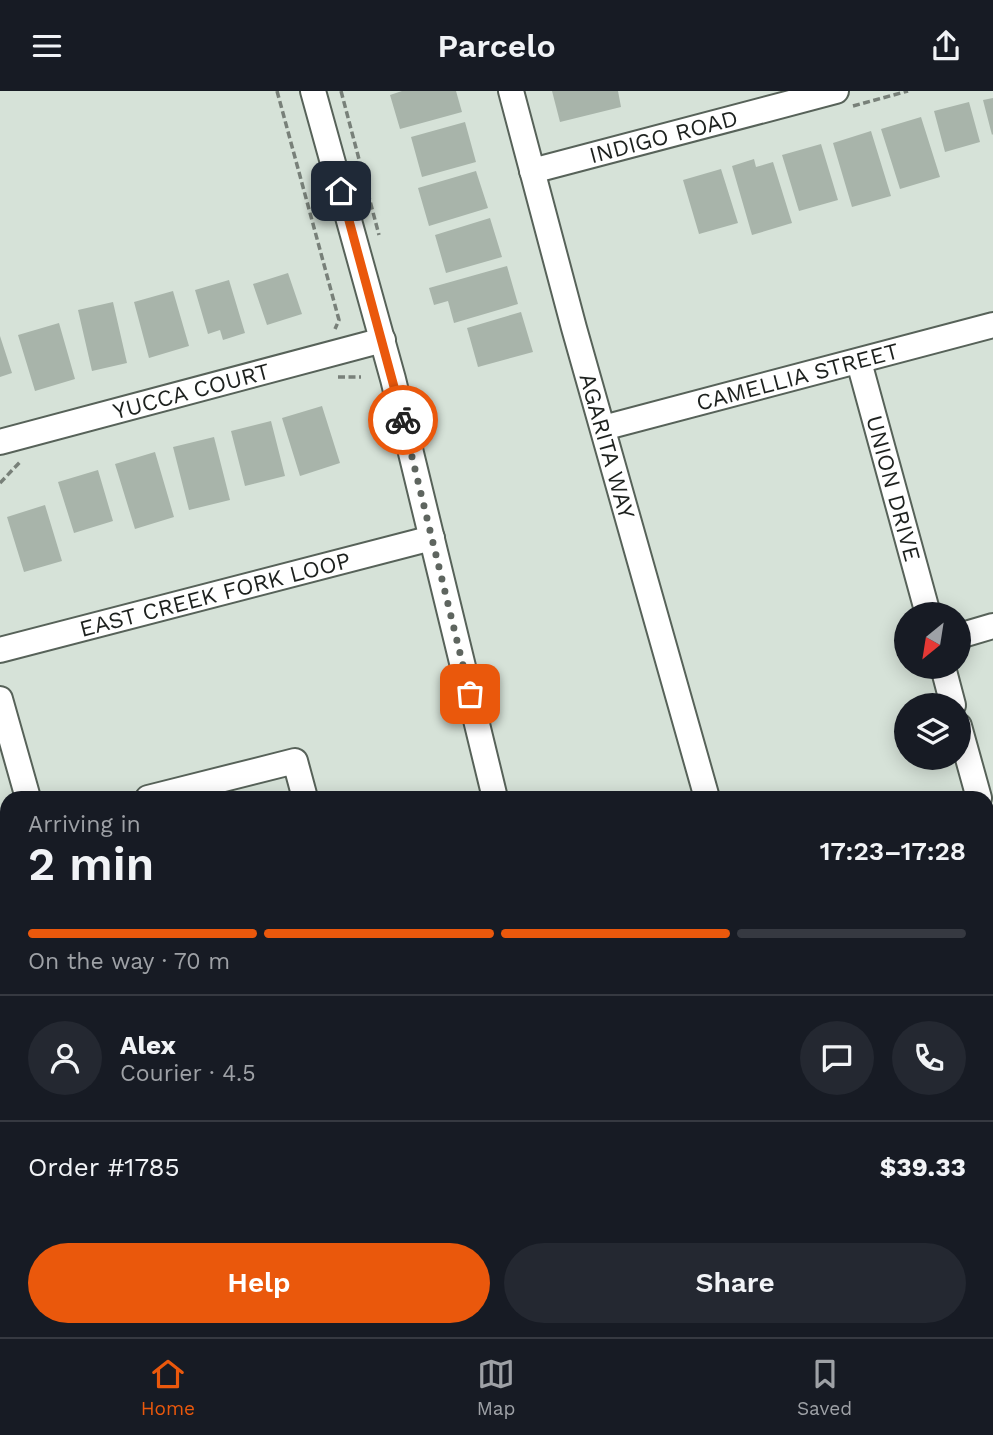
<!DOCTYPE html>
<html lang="en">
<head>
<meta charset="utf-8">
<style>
  :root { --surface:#171b24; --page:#242831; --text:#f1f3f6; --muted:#9ea1a6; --line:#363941; --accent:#ea580c }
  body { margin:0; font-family:"Work Sans",sans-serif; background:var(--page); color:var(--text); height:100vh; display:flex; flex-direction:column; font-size:26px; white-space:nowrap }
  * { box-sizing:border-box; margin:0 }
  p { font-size:23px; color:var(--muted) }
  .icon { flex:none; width:38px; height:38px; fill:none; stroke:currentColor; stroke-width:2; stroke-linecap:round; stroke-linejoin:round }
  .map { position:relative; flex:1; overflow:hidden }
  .panel { position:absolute; left:0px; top:700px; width:994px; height:546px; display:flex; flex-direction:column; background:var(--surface); border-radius:21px 21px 0 0; box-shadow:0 4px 18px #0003 }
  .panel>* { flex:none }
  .needle { width:46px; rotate:210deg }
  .fabs { position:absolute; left:894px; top:511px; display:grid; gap:14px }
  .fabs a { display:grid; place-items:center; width:77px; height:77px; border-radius:50%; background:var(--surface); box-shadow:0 4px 18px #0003; font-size:35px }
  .pin { position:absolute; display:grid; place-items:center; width:60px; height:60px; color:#fff; margin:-30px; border-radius:14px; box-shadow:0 4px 10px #0006 }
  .courier { position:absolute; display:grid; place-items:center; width:70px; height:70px; margin:-35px; border:5px solid #ea580c; border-radius:50%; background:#fff; color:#222; box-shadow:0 2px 9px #0007 }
  .summary em { font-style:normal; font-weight:600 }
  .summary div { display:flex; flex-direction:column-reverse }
  .summary { display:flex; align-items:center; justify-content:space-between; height:119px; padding:0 28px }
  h1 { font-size:46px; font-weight:600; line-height:52px }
  .bar { display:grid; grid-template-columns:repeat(4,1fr); gap:10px 7px; align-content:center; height:84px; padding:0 28px }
  .bar i { height:9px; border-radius:5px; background:var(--line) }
  .bar .current { background:var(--accent) }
  .bar p { grid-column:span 4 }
  .line { display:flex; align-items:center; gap:18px; padding:0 28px; border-top:2px solid var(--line) }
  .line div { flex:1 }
  .round { display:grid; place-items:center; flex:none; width:74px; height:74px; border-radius:37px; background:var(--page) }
  .cta { display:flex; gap:14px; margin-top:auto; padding:14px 28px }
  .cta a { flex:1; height:80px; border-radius:42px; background:var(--accent); color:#fff; font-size:28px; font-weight:600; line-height:80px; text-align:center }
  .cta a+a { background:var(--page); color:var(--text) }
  header { display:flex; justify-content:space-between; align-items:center; height:91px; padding:0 28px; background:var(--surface); font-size:32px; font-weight:600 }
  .dock { display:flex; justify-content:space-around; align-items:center; height:98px; border-top:2px solid var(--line); background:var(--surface); font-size:19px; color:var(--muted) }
  .dock a { display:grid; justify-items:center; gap:4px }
  .dock .current { color:var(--accent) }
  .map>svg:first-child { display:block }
  .building { fill:#a8b4aa }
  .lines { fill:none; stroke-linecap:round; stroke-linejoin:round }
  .minor-casing { stroke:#576259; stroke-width:28 }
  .path { stroke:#788079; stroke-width:3.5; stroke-dasharray:7 3.5; stroke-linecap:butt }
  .minor { stroke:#fff; stroke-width:24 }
  .done { stroke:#5e655f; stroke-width:7; stroke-dasharray:0 12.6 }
  .route { stroke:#ea580c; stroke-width:9 }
  .labels { text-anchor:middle; stroke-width:7; stroke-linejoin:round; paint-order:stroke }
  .street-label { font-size:23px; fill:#1d211e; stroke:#e3efe6 }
</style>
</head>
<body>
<header><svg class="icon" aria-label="menu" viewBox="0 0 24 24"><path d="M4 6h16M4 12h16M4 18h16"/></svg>Parcelo<svg class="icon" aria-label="share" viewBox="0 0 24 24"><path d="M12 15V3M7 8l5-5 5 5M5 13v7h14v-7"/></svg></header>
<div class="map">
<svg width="993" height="1246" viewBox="0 0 993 1246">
  <rect width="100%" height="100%" fill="#d6e2d8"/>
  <path class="building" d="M402,0H456L462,21L400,38L390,4Z
    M552,0H618L621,16L560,31Z
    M993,7V43L992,44L983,9Z
    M969,11L980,51L945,61L934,20Z
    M921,26L940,86L900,98L881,38Z
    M465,31L476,71L422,86L411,46Z
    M871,40L891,105L852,116L833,52Z
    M821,53L838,109L799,120L782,64Z
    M754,68L756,76L773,71L792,132L752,144L732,75Z
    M721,78L738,132L699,143L683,89Z
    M476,80L488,117L429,135L418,97Z
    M490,127L502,166L446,182L435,144Z
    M507,175L518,213L454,232L448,210L434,214L429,197Z
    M288,182L302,223L267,234L253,193Z
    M229,189L245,242L223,249L220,239L208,243L195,199Z
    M173,200L189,255L149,267L134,211Z
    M113,211L127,272L92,280L78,219Z
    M521,221L533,261L478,276L467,237Z
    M59,232L75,288L35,300L18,244Z
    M0,245L12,282L0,286Z
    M322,315L340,372L300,385L282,327Z
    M271,330L285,385L245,395L231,340Z
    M214,346L230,409L189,419L173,356Z
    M155,361L174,426L135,438L115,373Z
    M98,379L113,430L74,442L58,391Z
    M45,414L62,470L24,481L7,426Z"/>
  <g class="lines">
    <g class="minor-casing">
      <g id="minor">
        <path d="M313,0L393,288L495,707"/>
        <path id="s1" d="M511,0L574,237L707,707"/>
        <path id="s2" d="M532,80L836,0"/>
        <path id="s3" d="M859,271L928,523"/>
        <path id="s4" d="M603,337L993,234"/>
        <path id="s5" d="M0,351L383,249"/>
        <path d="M959,545L993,535"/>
        <path id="s6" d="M0,559L432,447"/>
        <path d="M943,576L953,614"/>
        <path d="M0,608L28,707"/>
        <path d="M959,635L979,707"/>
        <path d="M148,707L295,670L305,707"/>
        <path d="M987,736L993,758"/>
        <path d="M987,1007L993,1005"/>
        <path d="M175,1239L177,1246"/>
        <path d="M456,1239L458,1246"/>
        <path d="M654,1239L656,1246"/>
        <path d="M284,1246L307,1239"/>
      </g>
    </g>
    <path class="path" d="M277,0L339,229L335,238
      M341,0L379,144
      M853,15L908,0
      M338,286H361
      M0,392L20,371"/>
    <use href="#minor" class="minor"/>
  </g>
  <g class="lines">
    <path class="done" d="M403,329L470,603"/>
    <path class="route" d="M341,100L403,329"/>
  </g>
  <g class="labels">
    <g class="street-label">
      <text dy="8" stroke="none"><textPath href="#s2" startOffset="136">INDIGO ROAD</textPath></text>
      <text dy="8" stroke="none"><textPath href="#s4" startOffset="201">CAMELLIA STREET</textPath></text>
      <text dy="8" stroke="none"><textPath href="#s5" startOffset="198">YUCCA COURT</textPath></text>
      <text dy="8" stroke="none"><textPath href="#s1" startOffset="368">AGARITA WAY</textPath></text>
      <text dy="8" stroke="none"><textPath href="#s3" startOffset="131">UNION DRIVE</textPath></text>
      <text dy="8" stroke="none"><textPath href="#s6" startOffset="222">EAST CREEK FORK LOOP</textPath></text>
    </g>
  </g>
</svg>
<div class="fabs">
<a><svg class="needle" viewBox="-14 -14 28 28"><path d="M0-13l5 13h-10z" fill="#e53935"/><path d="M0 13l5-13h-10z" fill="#9ea1a6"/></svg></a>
<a><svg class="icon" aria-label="layers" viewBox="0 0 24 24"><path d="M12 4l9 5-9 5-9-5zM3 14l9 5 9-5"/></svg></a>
</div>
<div class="pin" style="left:470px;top:603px;background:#ea580c"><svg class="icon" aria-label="bag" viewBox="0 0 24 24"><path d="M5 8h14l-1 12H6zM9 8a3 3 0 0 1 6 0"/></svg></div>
<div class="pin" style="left:341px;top:100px;background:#1f2937"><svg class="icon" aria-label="home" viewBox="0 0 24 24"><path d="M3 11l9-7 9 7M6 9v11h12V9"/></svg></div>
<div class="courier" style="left:403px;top:329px"><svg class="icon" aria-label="bike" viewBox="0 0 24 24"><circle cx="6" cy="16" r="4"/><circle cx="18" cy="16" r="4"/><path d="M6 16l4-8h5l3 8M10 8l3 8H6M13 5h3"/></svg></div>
<section class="panel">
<div class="summary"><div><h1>2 min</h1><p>Arriving in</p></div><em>17:23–17:28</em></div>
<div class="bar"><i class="current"></i><i class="current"></i><i class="current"></i><i></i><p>On the way · 70 m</p></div>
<div class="line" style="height:126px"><a class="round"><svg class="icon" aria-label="person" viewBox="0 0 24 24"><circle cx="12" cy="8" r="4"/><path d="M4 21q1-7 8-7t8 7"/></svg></a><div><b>Alex</b><p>Courier · 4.5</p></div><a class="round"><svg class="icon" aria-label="chat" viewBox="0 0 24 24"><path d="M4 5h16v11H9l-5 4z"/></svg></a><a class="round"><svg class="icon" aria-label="phone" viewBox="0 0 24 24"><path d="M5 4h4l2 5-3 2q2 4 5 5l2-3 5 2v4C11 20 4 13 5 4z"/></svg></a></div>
<div class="line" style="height:91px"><div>Order #1785</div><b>$39.33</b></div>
<div class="cta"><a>Help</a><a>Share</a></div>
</section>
</div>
<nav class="dock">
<a class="current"><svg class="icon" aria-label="home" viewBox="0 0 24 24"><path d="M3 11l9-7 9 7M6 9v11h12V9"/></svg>Home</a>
<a><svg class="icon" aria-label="map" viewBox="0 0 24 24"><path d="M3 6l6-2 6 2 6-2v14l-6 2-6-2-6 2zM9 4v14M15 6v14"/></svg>Map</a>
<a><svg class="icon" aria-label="saved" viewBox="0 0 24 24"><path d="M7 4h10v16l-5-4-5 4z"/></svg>Saved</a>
</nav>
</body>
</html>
